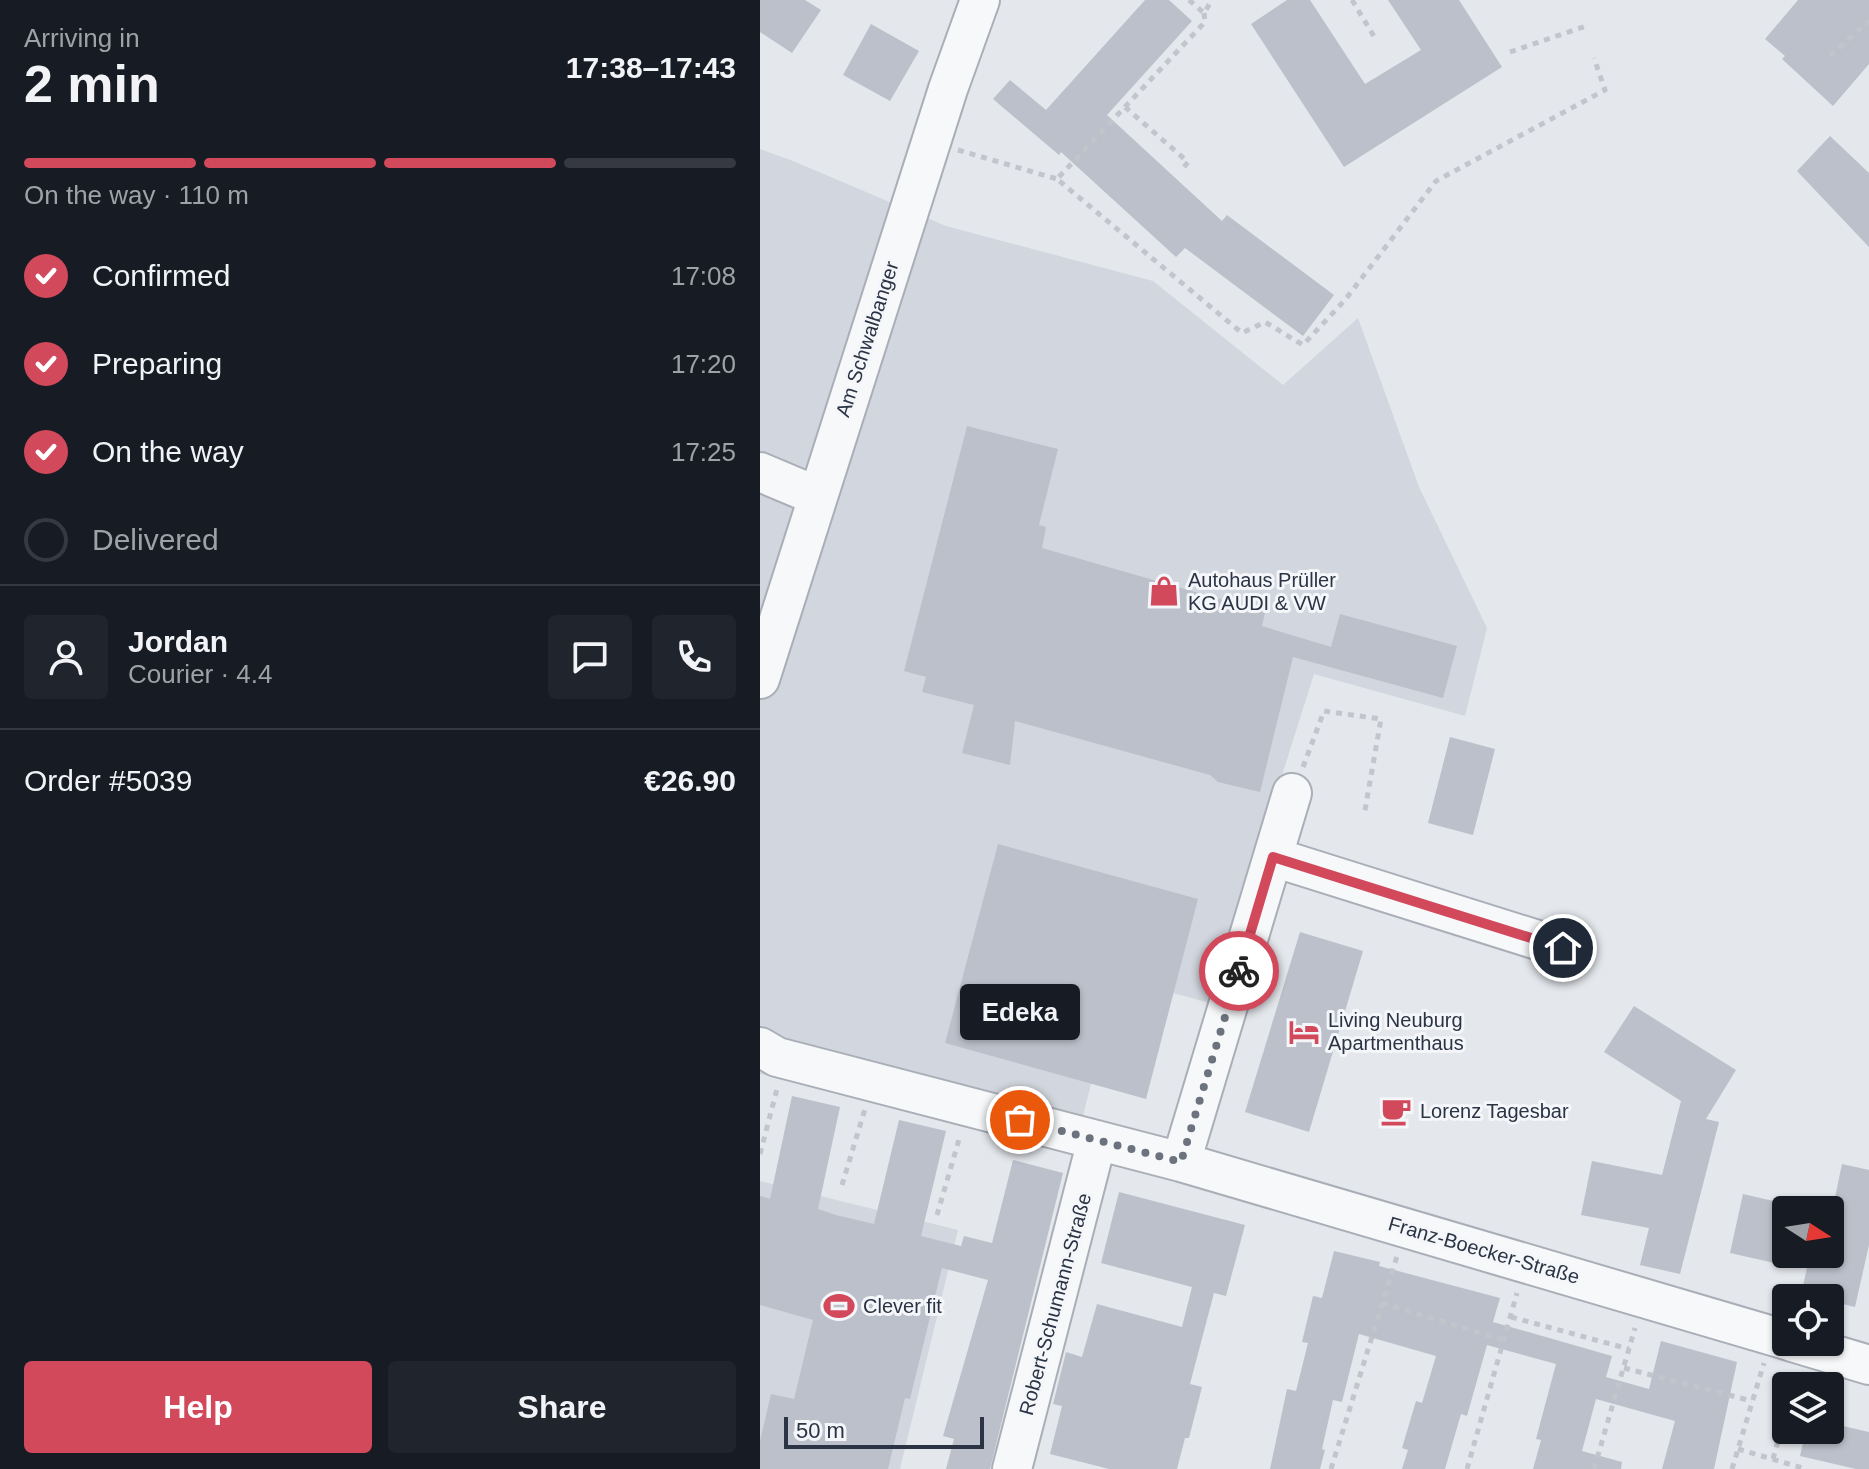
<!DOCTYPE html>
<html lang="en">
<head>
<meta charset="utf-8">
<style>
  :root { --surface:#171b24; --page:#20242c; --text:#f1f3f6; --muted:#9ea1a6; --line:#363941; --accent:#d1495b }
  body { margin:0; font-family:Helvetica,sans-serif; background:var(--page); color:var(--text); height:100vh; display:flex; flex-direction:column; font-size:30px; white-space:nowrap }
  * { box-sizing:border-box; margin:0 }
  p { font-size:26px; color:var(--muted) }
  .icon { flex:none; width:44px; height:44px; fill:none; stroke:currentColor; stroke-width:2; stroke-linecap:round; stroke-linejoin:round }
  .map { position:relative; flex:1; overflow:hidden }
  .side { display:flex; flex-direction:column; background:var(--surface); width:760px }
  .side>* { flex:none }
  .needle { width:52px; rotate:102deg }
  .fabs { position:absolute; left:1012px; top:1196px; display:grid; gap:16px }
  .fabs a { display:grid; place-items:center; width:72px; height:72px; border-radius:8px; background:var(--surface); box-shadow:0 2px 6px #0004; font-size:40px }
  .scale { position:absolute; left:24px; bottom:20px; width:200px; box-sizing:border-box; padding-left:8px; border:4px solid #2b3445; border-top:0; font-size:22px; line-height:28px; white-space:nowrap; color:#2b3445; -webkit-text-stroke:6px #f4f6f9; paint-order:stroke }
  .pin { position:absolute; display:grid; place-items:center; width:68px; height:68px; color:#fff; margin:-34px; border:4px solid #fff; border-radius:50%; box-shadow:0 2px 8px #0007 }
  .courier { position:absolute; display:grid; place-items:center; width:80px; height:80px; margin:-40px; border:6px solid #d1495b; border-radius:50%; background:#fff; color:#222; box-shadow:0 2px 10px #0007 }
  .bubble { position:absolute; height:56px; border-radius:8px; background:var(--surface); box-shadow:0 2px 6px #0004; font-size:26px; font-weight:700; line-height:56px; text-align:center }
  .head em { font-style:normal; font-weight:700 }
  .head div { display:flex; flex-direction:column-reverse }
  .head { display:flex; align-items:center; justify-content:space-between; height:136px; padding:0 24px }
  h1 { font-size:52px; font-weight:700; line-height:60px }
  .bar { display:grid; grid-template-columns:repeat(4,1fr); gap:12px 8px; align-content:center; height:96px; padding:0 24px }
  .bar i { height:10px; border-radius:6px; background:var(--line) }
  .bar .current { background:var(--accent) }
  .bar p { grid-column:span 4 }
  .line { display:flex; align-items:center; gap:20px; padding:0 24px; border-top:2px solid var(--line) }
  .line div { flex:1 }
  .round { display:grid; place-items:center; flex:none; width:84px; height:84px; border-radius:8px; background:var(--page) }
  ol { padding:0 24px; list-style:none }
  li { display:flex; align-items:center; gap:24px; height:88px }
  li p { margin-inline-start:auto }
  li .icon { padding:8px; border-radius:50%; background:var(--accent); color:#fff; stroke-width:4 }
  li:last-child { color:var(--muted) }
  li i { width:44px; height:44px; border:4px solid var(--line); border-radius:50% }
  .primary-button { display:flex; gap:16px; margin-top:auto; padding:16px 24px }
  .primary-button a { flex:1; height:92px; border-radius:8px; background:var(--accent); color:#fff; font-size:32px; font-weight:700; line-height:92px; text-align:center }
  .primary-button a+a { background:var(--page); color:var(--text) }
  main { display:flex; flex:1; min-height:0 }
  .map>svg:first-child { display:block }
  .built { fill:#d2d6de }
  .building { fill:#bbc0ca }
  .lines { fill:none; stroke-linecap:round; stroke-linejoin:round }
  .minor-casing { stroke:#a9aeb7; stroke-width:42 }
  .path { stroke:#c2c5cb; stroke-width:5; stroke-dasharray:6 6; stroke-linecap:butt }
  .minor { stroke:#f7f8fa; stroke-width:38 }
  .done { stroke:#6c737f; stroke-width:8; stroke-dasharray:0 14.4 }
  .route { stroke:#d1495b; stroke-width:10 }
  .labels { text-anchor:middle; stroke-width:6; stroke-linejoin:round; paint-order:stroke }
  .street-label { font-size:20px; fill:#2b3445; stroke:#f4f6f9 }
  .poi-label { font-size:20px; fill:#2b3445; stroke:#f4f6f9; text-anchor:start }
</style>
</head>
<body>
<main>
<section class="side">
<div class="head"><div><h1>2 min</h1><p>Arriving in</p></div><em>17:38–17:43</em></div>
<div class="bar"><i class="current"></i><i class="current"></i><i class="current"></i><i></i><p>On the way · 110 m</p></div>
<ol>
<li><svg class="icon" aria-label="check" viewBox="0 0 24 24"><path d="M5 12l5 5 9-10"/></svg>Confirmed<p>17:08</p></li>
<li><svg class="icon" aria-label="check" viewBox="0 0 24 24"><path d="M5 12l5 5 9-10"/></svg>Preparing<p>17:20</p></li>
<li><svg class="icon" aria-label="check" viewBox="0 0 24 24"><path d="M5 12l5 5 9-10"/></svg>On the way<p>17:25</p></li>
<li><i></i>Delivered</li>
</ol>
<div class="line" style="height:144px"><a class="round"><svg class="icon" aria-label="person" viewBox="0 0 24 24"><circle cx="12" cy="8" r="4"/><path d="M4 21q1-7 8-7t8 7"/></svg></a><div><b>Jordan</b><p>Courier · 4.4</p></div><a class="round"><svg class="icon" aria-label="chat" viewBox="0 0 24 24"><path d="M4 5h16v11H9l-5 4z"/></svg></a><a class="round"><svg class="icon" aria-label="phone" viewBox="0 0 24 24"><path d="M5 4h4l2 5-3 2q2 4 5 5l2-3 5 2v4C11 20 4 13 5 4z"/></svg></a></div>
<div class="line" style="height:104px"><div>Order #5039</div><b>€26.90</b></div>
<div class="primary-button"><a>Help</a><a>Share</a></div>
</section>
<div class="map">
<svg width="1109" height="1469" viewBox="0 0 1109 1469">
  <rect width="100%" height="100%" fill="#e4e7ec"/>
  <path class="built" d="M0,149L33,161L186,226L393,281L523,385L598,318L659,487L727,628L705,716L554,674L450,1003L358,978L313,1155L0,1074Z
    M0,1181L198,1230L140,1469H0Z"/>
  <path class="building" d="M0,0H45L61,10L32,53L0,32Z
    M385,0H409L432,21L347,115L462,221L467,215L574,295L543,336L425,248L416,257L301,152L299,155L233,99L250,80L286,110Z
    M527,0H550L605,84L661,50L628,0H699L742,67L584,167L491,24Z
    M1038,0H1109V64L1073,106L1022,59L1025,56L1005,39Z
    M111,24L159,51L130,101L83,75Z
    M1070,136L1109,173V247L1037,171Z
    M207,426L298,449L279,525L286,527L282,548L505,612L502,626L571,647L580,614L697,646L683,698L533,657L500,792L458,782L450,775L255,721L250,765L202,753L214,705L162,692L166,677L144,671Z
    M690,737L735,749L713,835L668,823Z
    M238,844L438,899L386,1099L185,1043Z
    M540,932L603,951L549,1132L485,1112Z
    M874,1006L976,1070L946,1119L959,1122L920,1274L880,1265L889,1228L821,1215L832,1161L902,1175L921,1101L844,1052Z
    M32,1096L80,1107L58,1209L76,1215L114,1224L139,1120L186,1131L161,1236L201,1246L204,1236L232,1243L253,1160L303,1173L230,1469H186L194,1439L183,1436L228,1280L182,1268L150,1399L145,1398L128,1469H0V1441L11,1394L34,1399L53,1320L0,1305V1196L10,1199Z
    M1082,1164L1109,1170V1245L1095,1307L1070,1301V1298L1041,1295L1050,1254H1070V1221Z
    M359,1192L485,1225L466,1296L454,1293L430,1384L442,1387L429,1438H425L417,1469H349L290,1454L302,1406L293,1404L306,1352L322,1357L337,1304L422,1327L432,1287L341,1263Z
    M983,1194L1031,1205L1030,1210H1026V1229L1019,1264L970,1253Z
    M574,1251L620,1262L619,1266L740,1298L733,1322L852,1356L846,1377L889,1389L901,1341L977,1362L954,1469H902L915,1421L836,1399L822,1451L862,1462L861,1469H773L781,1440L776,1439L796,1364L727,1345L707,1416L701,1414L685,1469H642L648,1450L642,1448L656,1401L662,1403L676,1356L599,1334L582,1402L573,1400L562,1449L565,1450L560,1469H510L527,1389L536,1391L548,1343L542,1342L553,1296L562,1298Z
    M1070,1423L1109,1432V1469H1096L1040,1456L1046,1430H1070Z"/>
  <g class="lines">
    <g class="minor-casing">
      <path id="minor" d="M0,472L57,496
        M0,679L188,89L220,0
        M513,857L803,948
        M0,1047L17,1057L421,1162L1026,1340
        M421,1162L532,793
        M1032,1342L1109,1365
        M252,1469L337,1140"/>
    </g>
    <path class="path" d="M429,0L444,13L452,0
      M592,0L615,38
      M444,13L445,22L297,179L482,333L505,322L543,345L585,300L676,181L845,90L834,58
      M750,52L829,25
      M1070,56L1109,21
      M365,107L428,162L421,171
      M198,150L297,179
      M543,767L564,711L621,719L604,816
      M0,1154L17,1089
      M82,1185L105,1109
      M177,1215L200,1136
      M622,1303L744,1340
      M751,1317L869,1349
      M864,1368L992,1401
      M978,1449L1046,1469
      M1013,1459L1026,1412
      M571,1469L637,1256
      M707,1469L757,1293
      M834,1469L875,1328
      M972,1469L1004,1363"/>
    <use href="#minor" class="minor"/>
  </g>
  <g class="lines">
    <path class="done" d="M260,1120L421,1162L479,971"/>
    <path class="route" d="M479,971L513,857L803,948"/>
  </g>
  <defs>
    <g id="shop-bare" transform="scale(2.4)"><path d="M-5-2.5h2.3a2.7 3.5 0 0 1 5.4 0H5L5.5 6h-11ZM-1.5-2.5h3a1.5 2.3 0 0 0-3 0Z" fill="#d1495b" stroke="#f4f6f9" stroke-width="2.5" paint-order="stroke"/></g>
    <g id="hotel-bare" transform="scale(2.4)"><path d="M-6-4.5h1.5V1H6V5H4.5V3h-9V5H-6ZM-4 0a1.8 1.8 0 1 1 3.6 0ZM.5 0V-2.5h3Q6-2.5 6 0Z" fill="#d1495b" stroke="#f4f6f9" stroke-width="2.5" paint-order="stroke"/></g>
    <g id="cafe-bare" transform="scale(2.4)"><path d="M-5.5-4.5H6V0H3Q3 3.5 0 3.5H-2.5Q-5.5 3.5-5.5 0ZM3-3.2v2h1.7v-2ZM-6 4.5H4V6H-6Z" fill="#d1495b" stroke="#f4f6f9" stroke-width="2.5" paint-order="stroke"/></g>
    <g id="stadium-bare" transform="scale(2.4)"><path d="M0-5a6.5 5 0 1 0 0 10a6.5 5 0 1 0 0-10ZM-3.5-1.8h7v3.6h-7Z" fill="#d1495b" stroke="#f4f6f9" stroke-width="2.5" paint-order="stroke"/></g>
  </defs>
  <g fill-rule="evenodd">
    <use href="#shop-bare" x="404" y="591"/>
    <use href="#hotel-bare" x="544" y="1032"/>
    <use href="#cafe-bare" x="636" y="1111"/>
    <use href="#stadium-bare" x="79" y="1306"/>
  </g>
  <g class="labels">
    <g class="street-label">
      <text transform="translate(107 339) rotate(-72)" y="7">Am Schwalbanger</text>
      <text transform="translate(724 1250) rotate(16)" y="7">Franz-Boecker-Straße</text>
      <text transform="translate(295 1304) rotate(-75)" y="7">Robert-Schumann-Straße</text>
    </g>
    <g class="poi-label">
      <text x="428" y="587">Autohaus Prüller<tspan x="428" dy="23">KG AUDI &amp; VW</tspan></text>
      <text x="568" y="1027">Living Neuburg<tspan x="568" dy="23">Apartmenthaus</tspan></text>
      <text x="660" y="1118">Lorenz Tagesbar</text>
      <text x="103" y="1313">Clever fit</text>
    </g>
  </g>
</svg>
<div class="fabs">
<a><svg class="needle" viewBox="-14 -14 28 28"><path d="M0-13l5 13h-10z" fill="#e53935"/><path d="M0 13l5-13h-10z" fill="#9ea1a6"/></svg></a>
<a><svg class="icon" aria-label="locate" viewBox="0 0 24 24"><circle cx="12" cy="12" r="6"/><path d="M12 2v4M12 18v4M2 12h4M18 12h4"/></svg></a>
<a><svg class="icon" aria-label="layers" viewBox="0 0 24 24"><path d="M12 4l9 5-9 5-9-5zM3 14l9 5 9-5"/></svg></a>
</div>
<div class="scale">50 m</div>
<div class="pin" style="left:260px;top:1120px;background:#ea580c"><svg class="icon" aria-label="bag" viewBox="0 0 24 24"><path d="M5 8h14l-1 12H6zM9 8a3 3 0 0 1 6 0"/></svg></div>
<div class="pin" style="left:803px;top:948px;background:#1f2937"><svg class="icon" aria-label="home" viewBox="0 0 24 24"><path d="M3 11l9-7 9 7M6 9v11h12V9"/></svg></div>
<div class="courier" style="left:479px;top:971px"><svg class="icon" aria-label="bike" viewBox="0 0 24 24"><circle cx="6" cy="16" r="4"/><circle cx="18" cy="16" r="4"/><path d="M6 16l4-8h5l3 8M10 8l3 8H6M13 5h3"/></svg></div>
<div class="bubble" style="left:200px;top:984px;width:120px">Edeka</div>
</div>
</main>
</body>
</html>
